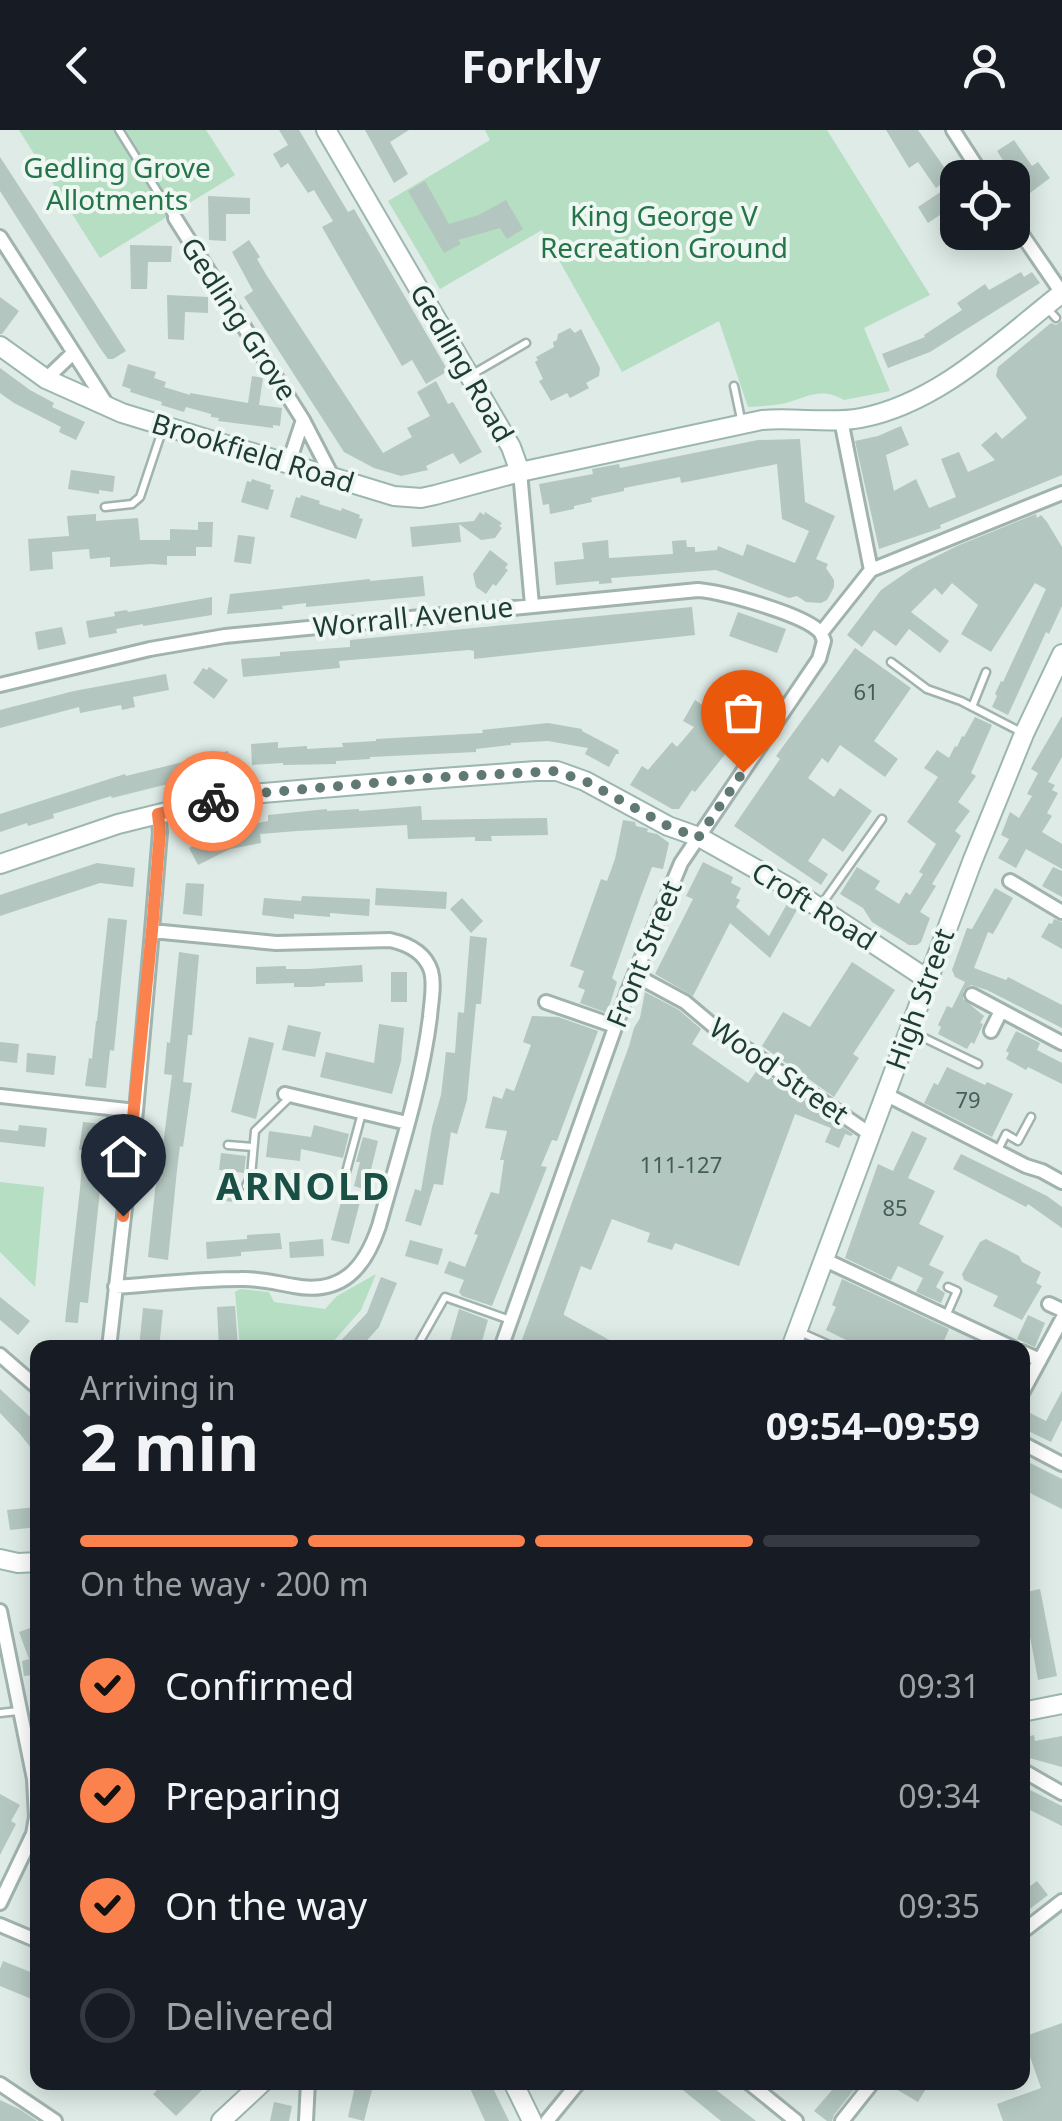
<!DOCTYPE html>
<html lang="en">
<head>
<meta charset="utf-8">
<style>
  :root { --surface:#171b24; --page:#242831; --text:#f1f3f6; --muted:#9ea1a6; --line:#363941; --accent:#fb824c }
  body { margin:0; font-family:"Noto Sans",sans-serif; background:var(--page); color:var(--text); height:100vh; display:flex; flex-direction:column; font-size:38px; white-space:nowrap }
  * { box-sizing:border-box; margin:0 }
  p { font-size:32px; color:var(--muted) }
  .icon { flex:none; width:55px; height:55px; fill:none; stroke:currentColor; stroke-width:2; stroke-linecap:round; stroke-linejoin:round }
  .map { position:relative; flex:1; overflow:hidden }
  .sheet { position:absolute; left:30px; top:1210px; width:1000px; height:750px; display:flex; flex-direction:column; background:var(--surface); border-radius:20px; box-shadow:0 5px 25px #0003 }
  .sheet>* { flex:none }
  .controls { position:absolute; left:940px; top:30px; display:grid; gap:20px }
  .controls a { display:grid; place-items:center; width:90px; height:90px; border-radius:20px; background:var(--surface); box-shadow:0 5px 25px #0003; font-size:50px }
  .pin { position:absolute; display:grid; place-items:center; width:85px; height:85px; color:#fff; margin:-102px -42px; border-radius:50% 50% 50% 0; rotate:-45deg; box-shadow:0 0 10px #0007 }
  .pin .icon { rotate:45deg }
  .courier { position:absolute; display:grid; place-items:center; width:100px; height:100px; margin:-50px; border:8px solid #fb824c; border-radius:50%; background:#fff; color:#222; box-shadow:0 2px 12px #0007 }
  .summary em { font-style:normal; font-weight:700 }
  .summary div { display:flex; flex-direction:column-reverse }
  .summary { display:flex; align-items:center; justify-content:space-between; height:170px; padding:0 50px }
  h1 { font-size:65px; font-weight:700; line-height:75px }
  .bar { display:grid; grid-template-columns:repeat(4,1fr); gap:15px 10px; align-content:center; height:120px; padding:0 50px }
  .bar i { height:12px; border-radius:8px; background:var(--line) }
  .bar .current { background:var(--accent) }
  .bar p { grid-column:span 4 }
  ol { padding:0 50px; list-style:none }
  li { display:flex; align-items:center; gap:30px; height:110px }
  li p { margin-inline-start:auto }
  li .icon { padding:10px; border-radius:50%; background:var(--accent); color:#111; stroke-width:4 }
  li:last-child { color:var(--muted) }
  li i { width:55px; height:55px; border:5px solid var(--line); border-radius:50% }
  header { display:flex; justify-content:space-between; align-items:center; height:130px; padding:0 50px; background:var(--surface); font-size:45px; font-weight:700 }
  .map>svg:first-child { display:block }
  .green { fill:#b5dec3 }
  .building { fill:#b3c6bf }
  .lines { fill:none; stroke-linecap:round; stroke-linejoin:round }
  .lane-casing { stroke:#a1b3ae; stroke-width:11 }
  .street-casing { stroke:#a1b3ae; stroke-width:18 }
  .secondary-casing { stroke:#9cb7af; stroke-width:22 }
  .lane { stroke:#fff; stroke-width:6 }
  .street { stroke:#fff; stroke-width:12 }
  .secondary { stroke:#fff; stroke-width:18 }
  .done { stroke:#617974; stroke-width:10; stroke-dasharray:0 18 }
  .route { stroke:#fb824c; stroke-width:12 }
  .labels { text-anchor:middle; stroke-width:8; stroke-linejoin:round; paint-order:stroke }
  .number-label { font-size:22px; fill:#435e58 }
  .park-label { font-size:28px; fill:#26754a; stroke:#eff7f3 }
  .street-label { font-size:28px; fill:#1e3c36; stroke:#eff7f3 }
  .district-label { font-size:38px; font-weight:bold; letter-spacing:2.5px; fill:#194f45; stroke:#eff7f3 }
</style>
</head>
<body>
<header><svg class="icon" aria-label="back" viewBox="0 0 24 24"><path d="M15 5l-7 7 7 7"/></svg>Forkly<svg class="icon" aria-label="person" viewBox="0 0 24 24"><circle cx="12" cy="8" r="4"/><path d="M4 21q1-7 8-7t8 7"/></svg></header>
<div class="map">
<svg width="1062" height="1991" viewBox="0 0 1062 1991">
  <rect width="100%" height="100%" fill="#deebe6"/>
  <path class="green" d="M19,0H206L235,45L100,128Z
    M485,0H827L930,165L864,198L890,261L844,270C822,258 811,265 789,272C776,276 761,276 748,277L719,191L622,242L542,100L440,159L388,71L490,10Z
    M0,1052L44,1057L35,1157L0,1122Z
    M376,1144L361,1180L331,1214L324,1218L240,1217L235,1162L240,1159L269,1162L274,1172L325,1179L337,1166Z"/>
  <path class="building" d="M279,0H299L348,82L354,79L448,241L426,254L412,230L402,236L322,97L333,91L320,70L314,60L308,63L288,33L281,38L273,24L288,15Z
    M365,0H409L390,12L408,44L394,53Z
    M886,0H918L951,47L936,58L918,32L909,38Z
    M1014,10L1032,36L1038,32L1050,48L1026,66L997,21Z
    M0,27L126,221L113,229H108L100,218L0,61Z
    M425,51L449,94L479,85L506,70L523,99L507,109L500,98L458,110L461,114L444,123L408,61Z
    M945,59L955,75L928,93L918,77Z
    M208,66L250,68V84H226V111L209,110Z
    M973,102H1008L1011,107L992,119L989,113L982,117Z
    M249,110L260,127L257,129L267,146L383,323L412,307L407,298L430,286L417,262L436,251L448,274L453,272L482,322L460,334L453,323L426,336L428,340L401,346L374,338L344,322L244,167L253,161L232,122Z
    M130,115L172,116L171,132H148L147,159H131Z
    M1021,142L1024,147L1032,142L1040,153L930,222L888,238L882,224L925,207L924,205L962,180L957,173L985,154L989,160Z
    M167,165L208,167V183L185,182L184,210L168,209Z
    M0,167L19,181L2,204H0Z
    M1062,191V345L940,395L941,398L879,419L855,311L878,306L901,296L909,315L886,325L894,361L916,349L929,378L956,367L941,329L959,322L968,342L995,330L981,315L996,302L1002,309L1027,288L996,246L998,237L1051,193L1056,195Z
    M570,198L575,203L581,199L600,238L599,246L586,253L589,258L570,268L567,263L551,271L539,251L543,249L535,232L538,230L536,227L554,217L553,212L557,210L558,204Z
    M128,234L156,242L154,248L166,252L164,257L190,265V263L248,273L252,246L263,248L259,275L282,278L280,296L273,295V298L218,291L219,288L211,287V284L186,277L184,282L161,275L162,272L130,262L131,259L122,256Z
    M0,238L30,260L54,273L52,277L85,292L76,310L59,302L61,297L14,273L0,263Z
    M800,309L805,372L835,386L816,429L828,434L826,438L834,450V457L827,470L821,473L806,472L797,466L789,468L716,440L611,448L612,453L599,454V451L556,455L554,432L584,429L582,413L608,410L609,428L673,424L672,411L686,410L687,417H695V422L717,420L718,416L743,426L747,414L795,433L809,401L782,389L777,334L681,353L680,347L624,358V361L591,368L592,372L574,376V379L550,384L549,374L543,375L539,354L593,344L592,339L619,334L620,338L758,310Z
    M71,340L115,346L113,362L99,360V364L68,359Z
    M252,349L271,355L270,359L274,360L268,380L241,372L247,351L251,352Z
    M301,365L320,371L319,374L341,381L342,378L360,385L359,388L363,389L356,409L290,387L296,367L300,368Z
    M480,382L484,385L485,382L502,393L499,396L502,398L495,408L481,410L459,394L461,412L412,417L410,397L474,391Z
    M96,384V391L138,388L140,410H170V399L198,400V392H213L212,417H196V426H167V435L151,434L110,437V427L90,429L89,419L52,422L53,439L30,441L28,409L69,406L67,386Z
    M1036,384L1037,388L1041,385L1047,392L1062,417V476L1049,504L1046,502L1008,585L992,577L997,566L995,564L1001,551L1003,552L1046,459L1035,453L991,522L961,504L978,475L952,453L942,465L935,458L911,482L949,511L940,523L909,499L896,516L874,500L862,517L847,505L881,460L913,438L957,416Z
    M238,405L255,407L251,434L234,432Z
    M490,420L508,434L505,438L508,440L496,456L493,454L486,464L476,457L473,444Z
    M423,446L425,466L306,477V473L282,476L283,479L227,484L230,464L370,449V451Z
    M212,467V485L143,496V494L116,499L117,503L89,508L86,491L115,486L114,482L127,480L128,482Z
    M692,477L695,505L474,529V521L469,520L339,531L340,538L243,547L241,529L280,526V522L350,517V510Z
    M738,482L786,499L777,523L729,506Z
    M62,497L66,514L38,520L35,502Z
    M855,518L911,558L874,611L898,629L885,647L840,615L828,633L822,628L808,648L834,667L840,658L872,681L843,722L823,708L808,731L828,744L821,755L734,696L780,629L776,626Z
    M209,537L228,550L214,569L193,553L203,538L207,540Z
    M166,544L169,560L133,567L135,577L122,580L121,575L80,583L79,577L0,598V580L74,561Z
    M750,546L767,552L754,588L695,662L692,660L679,679H672L630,655L642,636L648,640L672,612L677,617L694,597L683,591L695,570L714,583L728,563L742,572Z
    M1062,586V627L1048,652L1055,655L1052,660L1058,663L1047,683L1052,686L1042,702L1062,714V739L1026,719L1016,738L998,728L1009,709L1001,705L1010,682L1019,688L1032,666L1027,664L1038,643L1031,639Z
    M975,587L992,595L971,643L976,646L958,672L970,681L955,701L961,706L932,754L936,756L920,782L930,788L921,812L917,815H909L872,792L863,778L840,764L857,737L880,751L875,759L899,774L906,762L910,765L923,744L919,742L936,714L907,692L938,647L924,638L937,620L949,628L955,616L957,617L962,606L964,607Z
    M548,593L582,599V601L618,620L619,624H616L609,637L585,624L588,618L548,611L511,613V615L476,619V622L370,627V629L336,631V634L283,635V633L252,635L251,614L278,612V618L307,616V619L323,618L343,617L342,613L376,611V609L483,603L482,600Z
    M228,621L232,636H228V639L112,668L111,666L53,684L54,688L28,696L27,693L0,702V684L125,644L126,646Z
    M421,676L422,690L547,688L548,705L491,706L492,711H475V707L408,709L407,695L297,701L260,704L261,713L230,719L198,735L189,718L224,700L268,691V685L327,679V681L359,679V681Z
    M623,690L635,692L636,696L645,698L648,699L647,702L657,704L669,713L663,739L652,737L641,766L612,848L617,852L607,883L580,873L585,860L578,857L584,841L570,836L601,749L607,751L615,729Z
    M703,732L733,747L731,753L741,758L736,768L740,770L736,777L769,806L787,774L797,780L770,828L730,793L693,866L655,844L693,769L686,766Z
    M97,733L135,738L133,757L100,753L0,786V765Z
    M1053,737L1062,741V767L1042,756Z
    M186,753L204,754L202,786L183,784Z
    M376,758L447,762L446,779L375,775Z
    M995,758L1013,768L993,804L988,802L974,838L1006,850L1008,847L1062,875V898L987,860L971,855L963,861V869L984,886L980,893L983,894L974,914L971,912L967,919L938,904L941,897L938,895L947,876L952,878L965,852L955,847L952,840L967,798L972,799Z
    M302,766L370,769L369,786L330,783V787L294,784V789L262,785L264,768L301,771Z
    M462,768L483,791L471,803L450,779Z
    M108,788L127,790L114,921L110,920L106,958L85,956L89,928L92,929L96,891H97Z
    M1054,789L1062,792V819L1041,807L1049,793L1052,794Z
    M470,806L487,808L481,874H476L467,970L457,1004L451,1002L443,1055L434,1054L421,1096L405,1091L415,1059L421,1061L432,997L441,965L446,922L455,923L458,882L464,883Z
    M179,822L199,825L192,905H188L183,952L192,953L183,1017L180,1016L177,1040L168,1130L148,1127L159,1023H162L172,945L164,944L167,912L170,913Z
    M852,832L895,860L853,924L859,928L834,967L762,916L783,882L810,897Z
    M362,835L363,852L325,853V856L309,857H294V853L256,854V837L286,836V839H309Z
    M391,842H407V872H391Z
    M645,862L679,880L701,899L692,914L748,953L758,939L853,1004L851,1006L845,1004L839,1018L825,1012L831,998L795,984L739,1136L675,1113L672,1120L647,1112L650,1103L612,1089L591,1140L581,1136L564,1183V1185L624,1218H519L629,916L634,898L640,888Z
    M532,886L558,887L598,901L557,1011L552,1010L541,1036L547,1037L492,1176L462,1166L459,1162L464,1150L444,1143L449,1131L465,1137L478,1105L474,1104L491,1062L499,1064L504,1030H500L507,1001L485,998L493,966L502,969L506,958L514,961L531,915L523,912Z
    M379,894L404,898L401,931L392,964L320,947L326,922L374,933Z
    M288,895L321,902L315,927L282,920Z
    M1016,901L1040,913L1037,920L1062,933V954L1028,937L1026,940L1006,929L1009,923L1006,921Z
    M249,907L274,913L256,989L231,982Z
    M0,912L19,914L17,933L0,931Z
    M27,923L56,926L54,945L26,942Z
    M947,937L985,955L987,952L1013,964L992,1007L924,973L934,953L938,955Z
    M83,992L103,994L99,1033L102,1034L99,1070L88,1173L80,1172L78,1193L65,1192L80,1059L83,1020H79Z
    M19,995L47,998L45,1017L0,1012V999L18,1001Z
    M314,995L349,1004L343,1028L301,1019L300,1031L266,1027L269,1001L311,1007Z
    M912,1001L927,1008L908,1048L935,1061L919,1094L944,1106L929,1135L944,1142L936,1157L945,1163L941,1173L916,1162L923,1148L898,1136L891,1150L845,1128L878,1034L893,1041Z
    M363,1007L378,1011L366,1060L354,1056L360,1032H356Z
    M221,1023L246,1026L244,1043L237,1042L233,1072L218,1070L222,1040H219Z
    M961,1024L1047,1066L1062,1077V1098L1028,1074L1026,1077L953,1039Z
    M342,1068L360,1072L349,1114L331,1110Z
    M280,1103L282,1119L241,1122V1126L207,1129L206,1112L247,1109V1105Z
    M323,1109L324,1126L290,1128L289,1112Z
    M986,1109L1019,1126L1022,1132L1041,1142L1036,1153L1042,1156L1022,1190L993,1176L998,1166L964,1150L962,1144L980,1112Z
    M410,1110L443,1119L438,1135L405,1126Z
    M381,1147L397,1153L379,1197L360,1218H334L367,1183Z
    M842,1149L949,1199L941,1218H862L826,1200L836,1177L832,1175Z
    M0,1167L30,1191L18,1205L0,1190Z
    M235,1176L238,1218H219L217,1177Z
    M143,1178L163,1180L159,1218H139Z
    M459,1179L488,1190L480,1218H448Z
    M1028,1185L1045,1193L1035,1217L1017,1209Z
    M0,1259L38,1294V1327L20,1304L0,1283Z
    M1062,1261V1290L1051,1312L1022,1298V1279L1046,1291Z
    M1022,1329L1062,1349V1379L1022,1359Z
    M36,1377L38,1397L10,1400L7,1380Z
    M1040,1459L1057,1546L1038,1550L1022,1463Z
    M38,1495V1548L36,1549L35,1545L24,1546L22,1531L29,1529L19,1502Z
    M1034,1605L1035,1611L1062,1606V1637L1022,1626V1608Z
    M1022,1656L1062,1676V1696L1022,1676Z
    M0,1664L20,1675L11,1691L16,1694L0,1725Z
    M1037,1751L1048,1765L1022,1785V1762Z
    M3,1831L38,1845V1863L34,1870L0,1856V1839Z
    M1062,1893V1991H1003L997,1974L1041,1958L1023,1907Z
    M165,1952H197L203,1959L176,1986L153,1964Z
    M356,1952H374L364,1991L348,1987Z
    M467,1952H490L509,1991H485Z
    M673,1952H706L756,1991H721Z
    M839,1952H860L834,1985L832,1991H827L814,1981Z
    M884,1952H930L918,1972Z
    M0,1970L21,1980L37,1991H0Z
    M274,1972L292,1976L289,1991H270Z"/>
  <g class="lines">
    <g class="lane-casing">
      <path id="lane" d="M119,0L174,88
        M1046,177L1056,188
        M471,245L526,213
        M734,256L742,294
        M105,377L132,374L140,367L163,298
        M891,532L927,559L961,571L1021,602
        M972,577L986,542
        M819,778L882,689
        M912,902L978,934
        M228,1015L253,1017
        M998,1020L1006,1004L1018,1011L1031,987
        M346,1042L362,983
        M246,1056L251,1046L255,1001L290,967
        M946,1186L957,1161L948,1157
        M800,1202L836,1218
        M416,1218L445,1167L510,1190
        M0,1583L18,1581"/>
    </g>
    <g class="street-casing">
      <path id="street" d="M953,0L984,48
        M175,88L303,290L333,348
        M1012,90L1062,163
        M0,107L109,278
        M46,249L73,223
        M841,290L871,440
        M288,335L303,290
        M520,342L532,475
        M0,555L150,519L225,506L698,460C723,462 807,485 821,503
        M1010,751L1062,782
        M635,845L685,872L717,899L870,1004
        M972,865L1062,913
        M546,872L615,896
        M991,901L1001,881
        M285,964L407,993
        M885,964L1026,1036L1042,1041L1062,1052
        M0,966L136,981
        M823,1129L1013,1218
        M115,1157C156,1154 198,1149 240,1149C258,1148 276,1153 294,1156C342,1165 365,1138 379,1096C398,1027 421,958 430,887C431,872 435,855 431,841C425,822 408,814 390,810L276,813L152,801
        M1049,1174L1062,1180
        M109,1218L136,981L152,801L160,702L158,684
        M501,1218L628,861L681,733L819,529L824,511L821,503L871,440L1062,363
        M1022,1222L1040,1230
        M0,1225L38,1258
        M1022,1263L1062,1189
        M1022,1313L1062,1334
        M0,1481L34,1649L36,1687L33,1704L0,1773
        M1022,1640L1062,1663
        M0,1795L38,1811
        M1022,1802L1062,1771
        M748,1952L796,1991
        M0,1954L55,1991
        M306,1991L308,1952
        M547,1991L579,1952
        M842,1991L873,1952"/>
    </g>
    <g class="secondary-casing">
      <path id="secondary" d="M326,0L511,317L520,342L762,290C795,287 830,294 861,288C939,273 1002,210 1062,163
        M0,216L46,249L122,283L394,366L421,368L435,365L520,342
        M0,734L118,694L203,673L250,664L429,649L536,641H557L585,651L668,696L699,707L788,757L927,849
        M791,1218L972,732L1024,604L1062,524
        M0,1429L18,1433L38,1432
        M1022,1582L1062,1574
        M513,1952L532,1991
        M221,1991L263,1952"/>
    </g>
    <use href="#lane" class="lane"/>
    <use href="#street" class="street"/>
    <use href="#secondary" class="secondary"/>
  </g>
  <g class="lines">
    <path class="done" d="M213,671L250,664L429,648L556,641L587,652L668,696L698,708L743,642"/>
    <path class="route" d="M123,1086L152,801L160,702L158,684L213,671"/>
  </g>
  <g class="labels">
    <g class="number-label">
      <text x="866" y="570">61</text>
      <text x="968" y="978">79</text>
      <text x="681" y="1043">111-127</text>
      <text x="895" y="1086">85</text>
    </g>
    <g class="park-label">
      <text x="117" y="48">Gedling Grove<tspan x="117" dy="32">Allotments</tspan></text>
      <text x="664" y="96">King George V<tspan x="664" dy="32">Recreation Ground</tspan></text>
    </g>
    <g class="street-label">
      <text transform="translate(239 189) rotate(57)" y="10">Gedling Grove</text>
      <text transform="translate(462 233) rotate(60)" y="10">Gedling Road</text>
      <text transform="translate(253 323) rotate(17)" y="10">Brookfield Road</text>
      <text transform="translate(413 487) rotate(-6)" y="10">Worrall Avenue</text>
      <text transform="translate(814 776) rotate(32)" y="10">Croft Road</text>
      <text transform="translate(644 824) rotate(-68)" y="10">Front Street</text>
      <text transform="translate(920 869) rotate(-70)" y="10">High Street</text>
      <text transform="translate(779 941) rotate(35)" y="10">Wood Street</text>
    </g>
    <g class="district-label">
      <text x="304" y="1070">ARNOLD</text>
    </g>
  </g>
</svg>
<div class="controls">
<a><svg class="icon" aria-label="locate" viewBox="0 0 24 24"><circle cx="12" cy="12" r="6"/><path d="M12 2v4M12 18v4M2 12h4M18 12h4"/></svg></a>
</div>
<div class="pin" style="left:743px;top:642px;background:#ea580c"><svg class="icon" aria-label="bag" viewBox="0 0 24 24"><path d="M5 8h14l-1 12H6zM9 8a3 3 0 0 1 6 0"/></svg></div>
<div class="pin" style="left:123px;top:1086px;background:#1f2937"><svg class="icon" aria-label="home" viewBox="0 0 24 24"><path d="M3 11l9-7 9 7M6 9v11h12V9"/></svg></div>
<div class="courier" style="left:213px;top:671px"><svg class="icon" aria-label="bike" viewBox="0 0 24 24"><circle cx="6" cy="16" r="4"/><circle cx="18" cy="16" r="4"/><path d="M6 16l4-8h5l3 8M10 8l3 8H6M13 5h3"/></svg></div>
<section class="sheet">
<div class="summary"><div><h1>2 min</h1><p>Arriving in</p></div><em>09:54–09:59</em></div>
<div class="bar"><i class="current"></i><i class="current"></i><i class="current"></i><i></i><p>On the way · 200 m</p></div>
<ol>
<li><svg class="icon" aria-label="check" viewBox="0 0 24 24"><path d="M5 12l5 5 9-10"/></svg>Confirmed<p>09:31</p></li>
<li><svg class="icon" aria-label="check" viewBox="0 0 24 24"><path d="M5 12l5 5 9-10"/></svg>Preparing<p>09:34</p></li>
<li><svg class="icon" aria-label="check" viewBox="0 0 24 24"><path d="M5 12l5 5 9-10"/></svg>On the way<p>09:35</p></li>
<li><i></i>Delivered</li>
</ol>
</section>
</div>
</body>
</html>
